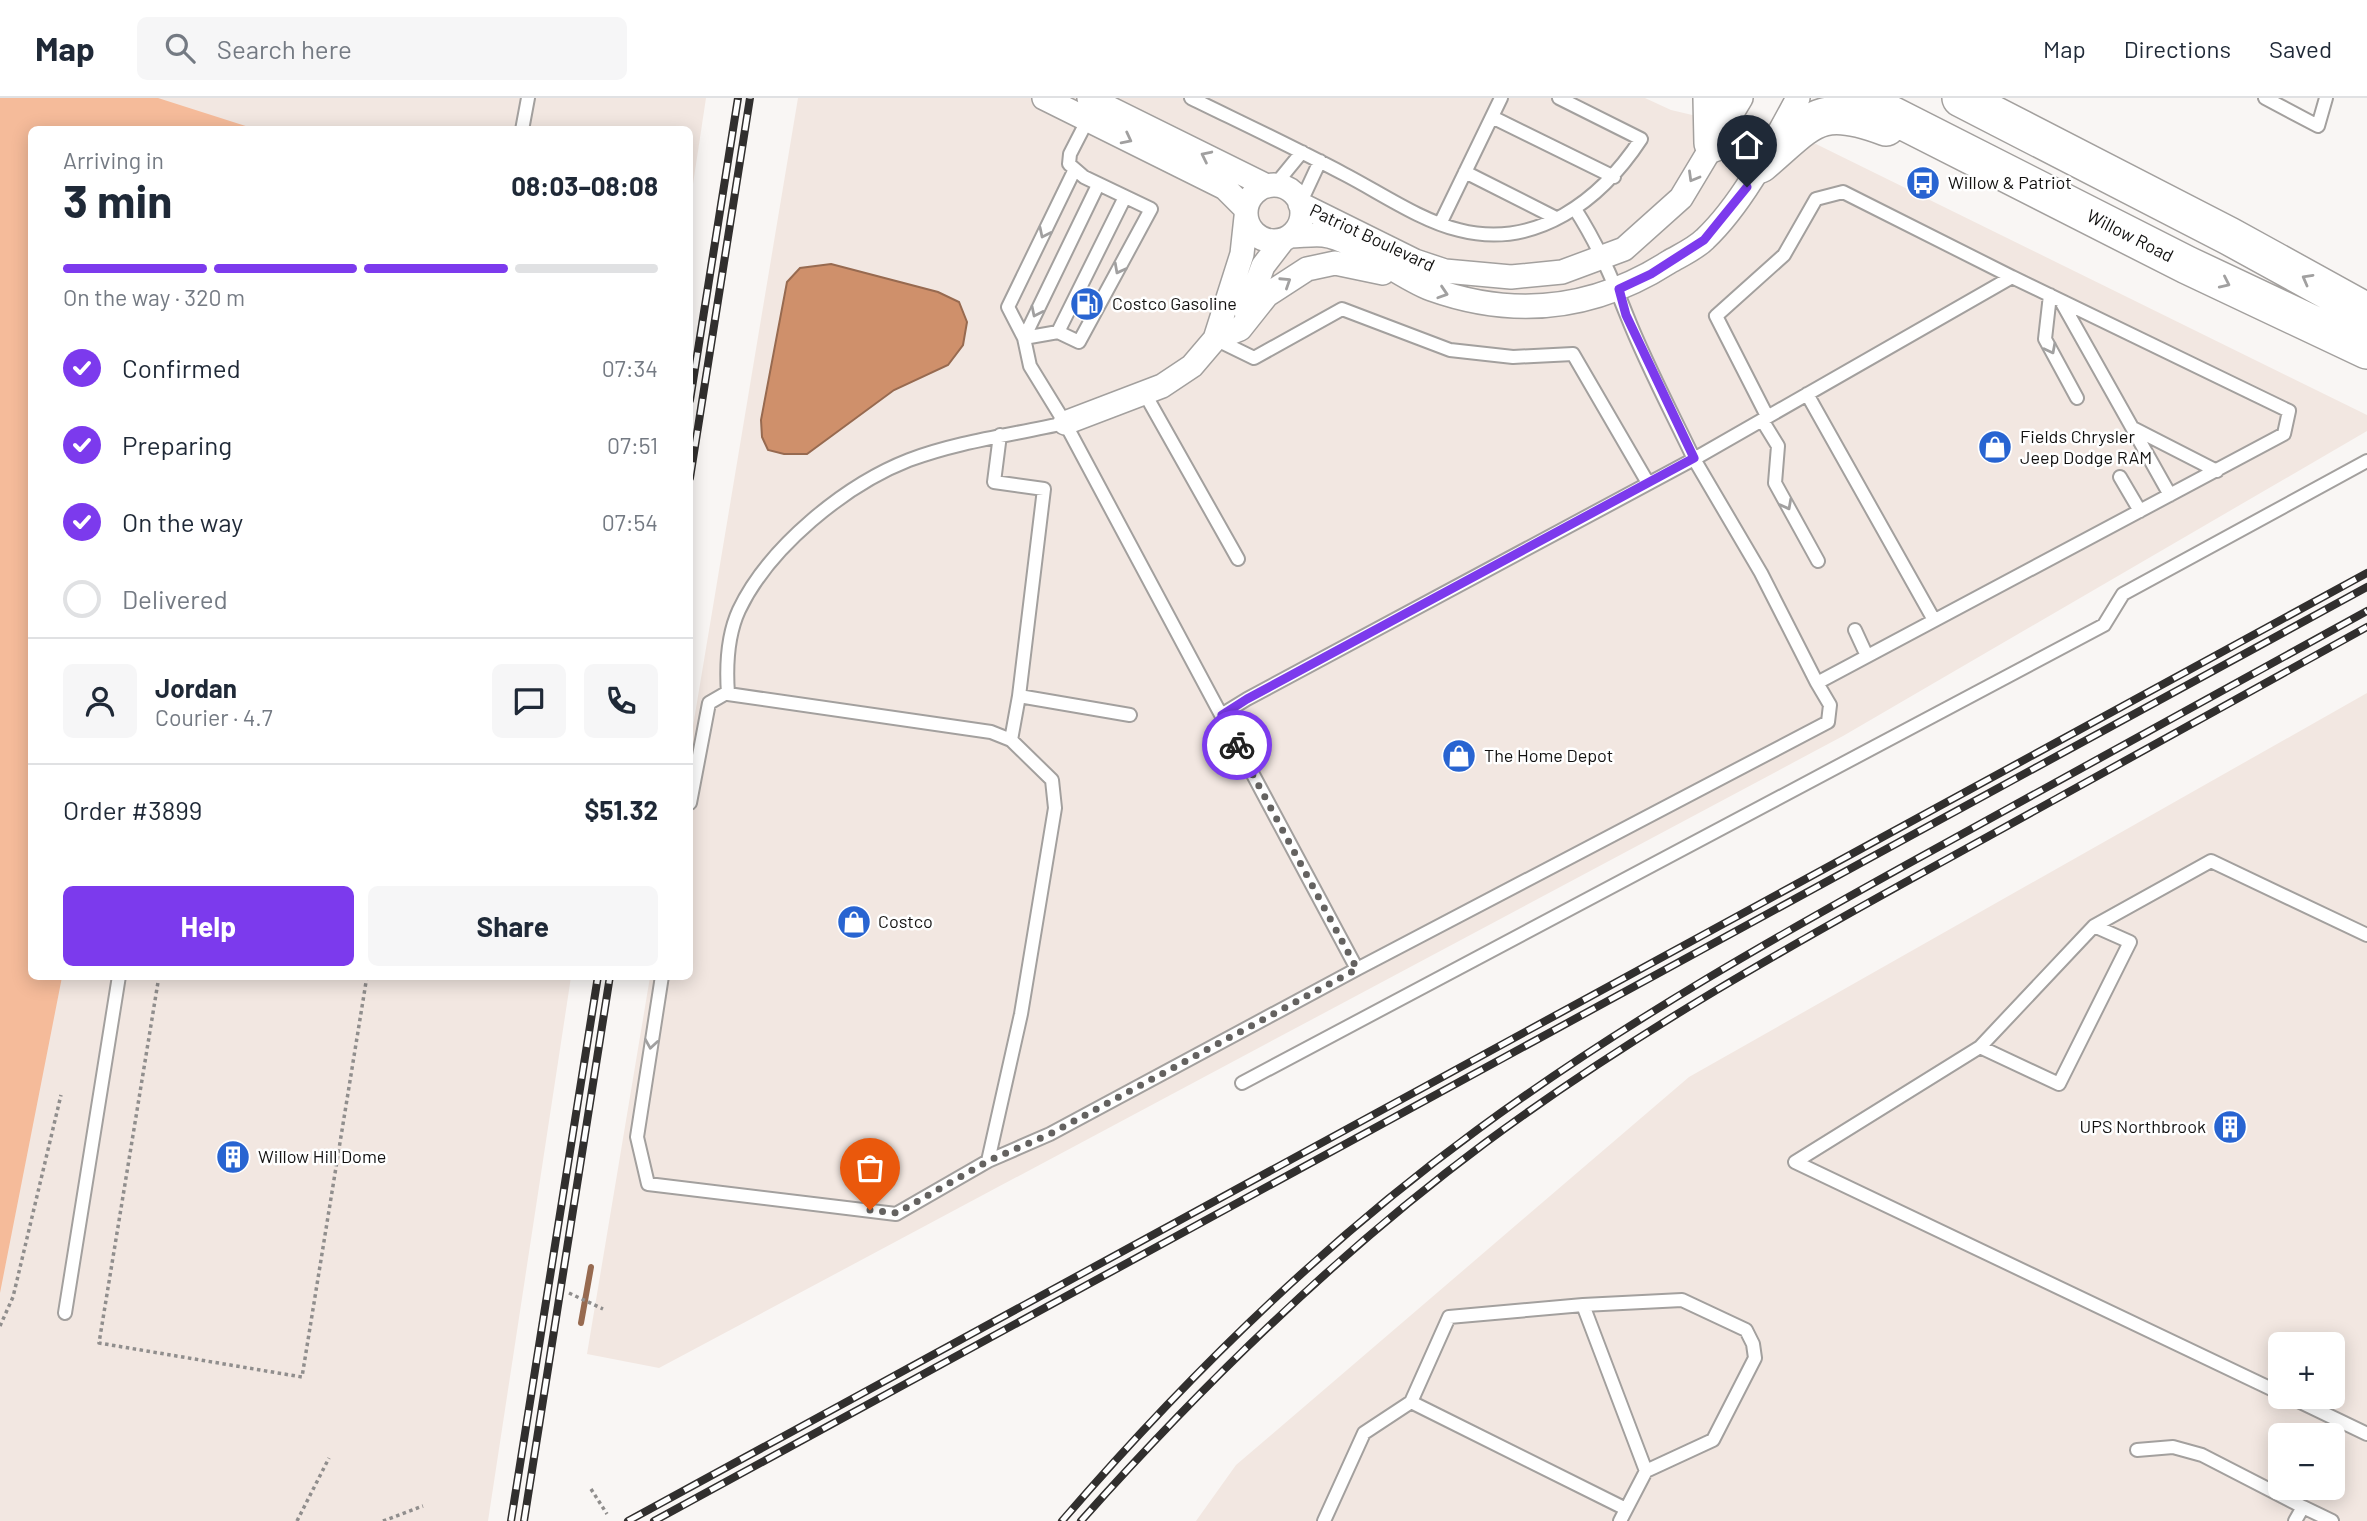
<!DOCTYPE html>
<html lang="en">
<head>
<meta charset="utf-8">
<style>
  :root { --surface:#fff; --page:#f6f6f7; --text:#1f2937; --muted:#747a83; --line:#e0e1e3; --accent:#7c3aed }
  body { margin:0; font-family:Barlow,sans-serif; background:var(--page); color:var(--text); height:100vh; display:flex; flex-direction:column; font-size:26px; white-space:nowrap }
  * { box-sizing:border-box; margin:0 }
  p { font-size:23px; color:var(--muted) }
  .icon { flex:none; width:38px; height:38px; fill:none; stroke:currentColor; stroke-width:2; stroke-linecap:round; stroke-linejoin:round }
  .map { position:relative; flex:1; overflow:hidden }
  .side { position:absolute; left:28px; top:28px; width:665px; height:854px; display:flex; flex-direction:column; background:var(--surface); border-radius:10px; box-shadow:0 4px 18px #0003 }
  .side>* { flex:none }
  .controls { position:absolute; left:2268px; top:1234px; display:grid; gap:14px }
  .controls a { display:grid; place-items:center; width:77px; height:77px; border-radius:10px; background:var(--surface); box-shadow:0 4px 18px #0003; font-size:35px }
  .pin { position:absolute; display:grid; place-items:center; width:60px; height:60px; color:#fff; margin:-72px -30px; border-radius:50% 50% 50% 0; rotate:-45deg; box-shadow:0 0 7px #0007 }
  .pin .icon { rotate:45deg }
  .courier { position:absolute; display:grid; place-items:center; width:70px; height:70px; margin:-35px; border:5px solid #7c3aed; border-radius:50%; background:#fff; color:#222; box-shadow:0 2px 9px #0007 }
  .overview em { font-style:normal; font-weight:700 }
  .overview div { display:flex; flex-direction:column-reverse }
  .overview { display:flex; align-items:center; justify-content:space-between; height:119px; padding:0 35px }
  h1 { font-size:46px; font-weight:700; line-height:52px }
  .bar { display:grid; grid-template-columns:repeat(4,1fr); gap:10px 7px; align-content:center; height:84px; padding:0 35px }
  .bar i { height:9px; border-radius:5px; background:var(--line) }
  .bar .on { background:var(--accent) }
  .bar p { grid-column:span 4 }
  .line { display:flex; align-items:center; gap:18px; padding:0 35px; border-top:2px solid var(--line) }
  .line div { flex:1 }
  .round { display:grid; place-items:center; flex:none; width:74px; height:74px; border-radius:10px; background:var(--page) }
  ol { padding:0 35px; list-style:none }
  li { display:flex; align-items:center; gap:21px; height:77px }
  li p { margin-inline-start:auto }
  li .icon { padding:7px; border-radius:50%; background:var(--accent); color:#fff; stroke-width:4 }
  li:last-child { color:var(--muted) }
  li i { width:38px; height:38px; border:4px solid var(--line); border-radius:50% }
  .button { display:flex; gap:14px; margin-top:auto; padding:14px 35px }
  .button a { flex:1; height:80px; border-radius:10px; background:var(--accent); color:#fff; font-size:28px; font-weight:700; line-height:80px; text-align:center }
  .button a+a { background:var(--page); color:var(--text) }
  header { display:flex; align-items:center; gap:42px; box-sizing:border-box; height:98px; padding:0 35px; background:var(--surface); border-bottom:2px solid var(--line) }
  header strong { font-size:33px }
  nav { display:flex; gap:38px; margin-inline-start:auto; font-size:24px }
  .search { width:490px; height:63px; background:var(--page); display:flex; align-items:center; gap:18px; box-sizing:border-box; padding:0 24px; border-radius:10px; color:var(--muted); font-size:26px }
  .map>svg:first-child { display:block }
  .built { fill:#f2e7e1; fill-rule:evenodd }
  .green { fill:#f5bb9a }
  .water { fill:#cf906b; stroke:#976a50; stroke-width:2 }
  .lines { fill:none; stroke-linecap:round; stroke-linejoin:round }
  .stream { stroke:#976a50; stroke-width:6 }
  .lane-casing { stroke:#a3a09e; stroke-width:16 }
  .street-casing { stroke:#a3a09e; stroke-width:26 }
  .primary-casing { stroke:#a3a09e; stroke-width:40 }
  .path { stroke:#908e8d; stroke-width:3.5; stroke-dasharray:3.5 3.5; stroke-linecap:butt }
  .lane { stroke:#fff; stroke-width:12 }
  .street { stroke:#fff; stroke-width:23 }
  .primary { stroke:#fff; stroke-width:37 }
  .rail-casing { stroke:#312f2e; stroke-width:8 }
  .rail { stroke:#fff; stroke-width:5; stroke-dasharray:16; stroke-linecap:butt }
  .oneway { stroke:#a1a0a0 }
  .done { stroke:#646260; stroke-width:7; stroke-dasharray:0 12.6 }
  .route { stroke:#7c3aed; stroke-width:9 }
  .labels { text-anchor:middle; stroke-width:5; stroke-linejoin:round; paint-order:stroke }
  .poi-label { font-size:18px; fill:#131211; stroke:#fff; text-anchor:start }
  .street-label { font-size:18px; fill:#131211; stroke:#fff }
</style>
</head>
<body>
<header>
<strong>Map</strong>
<div class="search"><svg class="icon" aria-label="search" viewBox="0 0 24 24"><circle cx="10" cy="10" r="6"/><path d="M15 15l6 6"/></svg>Search here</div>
<nav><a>Map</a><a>Directions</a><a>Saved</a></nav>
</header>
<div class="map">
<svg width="2367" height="1423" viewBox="0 0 2367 1423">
  <rect width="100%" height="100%" fill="#f9f6f4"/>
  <path class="built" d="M0,0H706L690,106V32H32V878L571,879L488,1423H0Z
    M798,0H1645L1671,12L1816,46L2367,317V333L1843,638L659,1270L587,1256L650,879L690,878V646Z
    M2367,595V1423H1196L1236,1367L1689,979ZM2280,1246H2333V1298H2280ZM2280,1337H2333V1390H2280Z"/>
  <path class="green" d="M0,0H158L255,31L32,32V878L62,879L0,1195Z"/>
  <path class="water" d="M831,166L938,194L959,204L967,224L963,247L948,267L894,292L807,356H784L768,352L762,339L761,322L787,184L800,170Z"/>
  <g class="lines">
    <path class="stream" d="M581,1225L591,1169"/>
    <g class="lane-casing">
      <path id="lane" d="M1191,0C1242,25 1293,49 1344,76C1379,94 1421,123 1459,132C1536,152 1601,102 1641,41L1559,0
        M2265,0L2318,28L2326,0
        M1492,19L1614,79
        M522,32L528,0
        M1465,74L1556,120
        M1275,87L1302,54
        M1300,106L1320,63
        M1440,126L1501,0
        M2012,179L2289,313L2284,336L1817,585L1761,475L1694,361Z
        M2050,197L2045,241L2077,300
        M2061,203L2170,397
        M1058,234L1125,99
        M1024,240L1058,234L1079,244L1151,111L1084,79L1069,66L1070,56L1089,19
        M1024,240L1098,87
        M1215,241L1254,260L1342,211L1450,252L1513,259L1573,256L1648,385
        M1145,296L1238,461
        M1807,296L1934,522
        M1767,318L1716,218L1784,157L1816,101L1843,94L2012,179
        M1762,322L1778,348L1775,385L1818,463
        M1065,325C1012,337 960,343 909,362C845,387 769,449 739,512C727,538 726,568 728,596L991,634L1011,642L1052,682L1055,710L1021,916L988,1063L1050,1036L1357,871L1065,325L1030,268L1024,240L1008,209L1074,73
        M2133,330L2217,373
        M1000,337L994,384L1044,391L1019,598
        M2120,379L2140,413
        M1855,532L1867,558
        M1221,617L1247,601L1694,361C1671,313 1646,266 1627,218C1612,180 1597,145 1575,111
        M1011,642L1019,598L1130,617
        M690,705L709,605L728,594
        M2094,828L2130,844L2059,986L1980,949L1795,1064L2280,1295
        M1357,871L1828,624L1830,607L1817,585
        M662,878L637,1039L648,1086L896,1116L988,1063
        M1980,949L2094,828L2211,763L2367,837
        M1242,985L2104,527L2123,496L2367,363
        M1583,1207L1682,1202L1746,1232L1753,1246L1755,1260L1713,1342L1646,1373
        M65,1215L119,878
        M2288,1298L2367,1336
        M2137,1352L2173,1349L2202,1357L2303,1409
        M1324,1423L1364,1335L1411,1304
        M1620,1423L1646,1373L1583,1207L1449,1219L1411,1304L1626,1411
        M2295,1423L2303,1409L2332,1423"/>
    </g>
    <g class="street-casing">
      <path id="street" d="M1044,0L1225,90L1246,111
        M1089,0L1267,88
        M1246 115a28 28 0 1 1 56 0a28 28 0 1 1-56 0Z
        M1300,106L1415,163L1445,173L1511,179L1562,174L1624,151L1681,100L1741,0
        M1291,138C1301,138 1312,136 1323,137C1353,140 1400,180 1431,191C1515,221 1594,212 1669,164C1681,157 1695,151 1705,141C1743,105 1773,46 1798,0
        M1246,214L1263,168L1283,142
        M1215,241L1242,156L1246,119
        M1065,325L1162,288L1192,268L1215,241L1240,231L1267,197L1307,171L1335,165L1383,175"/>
    </g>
    <g class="primary-casing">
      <path id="primary" d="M1712,0L1713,45
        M1858,0L2187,167L2367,252
        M1961,0L2229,138L2367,214
        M1760,66C1811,23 1817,3 1886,29"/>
    </g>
    <path class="path" d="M159,878L99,1245L302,1279L367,878
      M569,1195L603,1211
      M0,1228L13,1199L61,997
      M591,1391L607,1416
      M297,1423L329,1360
      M383,1423L423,1408"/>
    <use href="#lane" class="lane"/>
    <use href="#street" class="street"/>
    <use href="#primary" class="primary"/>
    <g class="rail-casing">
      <path id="rail" d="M690,302L738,0
        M690,380L750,0
        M511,1423L598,878
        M524,1423L610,878
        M628,1423L2367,475
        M654,1423L2367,489
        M1062,1423C1186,1279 1324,1144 1477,1032C1625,923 1784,834 1944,746C2085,668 2226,591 2367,513
        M1081,1423C1204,1285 1336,1156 1485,1045C1632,936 1791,847 1951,759C2090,682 2228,606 2367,529"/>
    </g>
    <use href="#rail" class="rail"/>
  </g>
  <defs><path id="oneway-chevron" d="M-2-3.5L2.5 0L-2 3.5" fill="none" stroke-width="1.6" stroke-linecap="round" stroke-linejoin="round" transform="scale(1.75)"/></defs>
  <g class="oneway">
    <use href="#oneway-chevron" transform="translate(1127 41) rotate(27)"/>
    <use href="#oneway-chevron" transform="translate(1206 58) rotate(-154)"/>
    <use href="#oneway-chevron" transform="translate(1693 79) rotate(120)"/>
    <use href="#oneway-chevron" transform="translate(1044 135) rotate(116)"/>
    <use href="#oneway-chevron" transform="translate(1119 171) rotate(118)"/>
    <use href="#oneway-chevron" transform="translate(2307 181) rotate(-151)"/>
    <use href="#oneway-chevron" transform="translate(1286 184) rotate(-33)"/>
    <use href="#oneway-chevron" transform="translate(2225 185) rotate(25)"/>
    <use href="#oneway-chevron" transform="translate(1443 195) rotate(18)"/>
    <use href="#oneway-chevron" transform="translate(1036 214) rotate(116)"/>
    <use href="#oneway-chevron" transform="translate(2051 251) rotate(63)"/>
    <use href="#oneway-chevron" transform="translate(1787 407) rotate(62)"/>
    <use href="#oneway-chevron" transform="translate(651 946) rotate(99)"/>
  </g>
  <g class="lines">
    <path class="done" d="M870,1112L897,1115L988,1063L1050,1036L1357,871L1237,647"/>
    <path class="route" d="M1237,647L1222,617L1247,601L1694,360L1626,217L1619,191L1651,176L1704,142L1747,89"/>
  </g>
  <defs>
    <g id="bus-disc" transform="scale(1.75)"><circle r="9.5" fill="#2864d1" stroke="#fff"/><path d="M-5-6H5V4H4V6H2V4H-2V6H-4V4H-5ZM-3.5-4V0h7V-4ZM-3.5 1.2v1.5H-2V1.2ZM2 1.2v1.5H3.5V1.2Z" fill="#fff"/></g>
    <g id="fuel-disc" transform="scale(1.75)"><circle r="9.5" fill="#2864d1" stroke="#fff"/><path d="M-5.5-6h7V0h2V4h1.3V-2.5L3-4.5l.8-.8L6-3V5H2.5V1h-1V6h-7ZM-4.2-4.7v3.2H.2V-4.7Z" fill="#fff"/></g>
    <g id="shop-disc" transform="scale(1.75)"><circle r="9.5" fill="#2864d1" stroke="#fff"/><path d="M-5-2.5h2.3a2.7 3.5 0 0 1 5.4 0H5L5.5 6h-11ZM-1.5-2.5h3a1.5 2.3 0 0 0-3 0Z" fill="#fff"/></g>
    <g id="building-disc" transform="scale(1.75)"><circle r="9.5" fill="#2864d1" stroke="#fff"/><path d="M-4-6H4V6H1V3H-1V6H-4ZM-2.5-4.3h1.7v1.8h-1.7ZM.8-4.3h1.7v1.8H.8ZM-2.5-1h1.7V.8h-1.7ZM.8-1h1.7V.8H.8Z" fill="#fff"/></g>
  </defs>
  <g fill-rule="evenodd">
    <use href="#bus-disc" x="1923" y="85"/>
    <use href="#fuel-disc" x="1087" y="206"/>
    <use href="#shop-disc" x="1995" y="349"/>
    <use href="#shop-disc" x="1459" y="658"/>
    <use href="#shop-disc" x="854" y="824"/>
    <use href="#building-disc" x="2230" y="1029"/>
    <use href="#building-disc" x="233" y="1059"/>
  </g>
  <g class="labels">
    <g class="poi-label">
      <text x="1948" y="91">Willow &amp; Patriot</text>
      <text x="1112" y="212">Costco Gasoline</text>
      <text x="2020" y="345">Fields Chrysler<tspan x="2020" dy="21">Jeep Dodge RAM</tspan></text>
      <text x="1484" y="664">The Home Depot</text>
      <text x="878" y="830">Costco</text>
      <text x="2206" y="1035" text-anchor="end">UPS Northbrook</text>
      <text x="258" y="1065">Willow Hill Dome</text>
    </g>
    <g class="street-label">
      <text transform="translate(2130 138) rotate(27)" y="6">Willow Road</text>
      <text transform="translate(1372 140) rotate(25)" y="6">Patriot Boulevard</text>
    </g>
  </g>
</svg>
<div class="controls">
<a>+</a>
<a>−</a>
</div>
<div class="pin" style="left:870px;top:1112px;background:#ea580c"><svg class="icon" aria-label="bag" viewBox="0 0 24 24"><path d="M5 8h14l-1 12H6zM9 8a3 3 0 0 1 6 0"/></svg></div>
<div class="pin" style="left:1747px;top:89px;background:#1f2937"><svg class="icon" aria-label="home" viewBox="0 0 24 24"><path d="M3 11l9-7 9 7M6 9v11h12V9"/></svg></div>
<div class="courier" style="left:1237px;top:647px"><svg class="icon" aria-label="bike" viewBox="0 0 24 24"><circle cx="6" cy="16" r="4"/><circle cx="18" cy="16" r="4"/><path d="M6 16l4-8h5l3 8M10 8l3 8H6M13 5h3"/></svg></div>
<section class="side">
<div class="overview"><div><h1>3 min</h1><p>Arriving in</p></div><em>08:03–08:08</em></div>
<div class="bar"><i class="on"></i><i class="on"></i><i class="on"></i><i></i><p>On the way · 320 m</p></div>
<ol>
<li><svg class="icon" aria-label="check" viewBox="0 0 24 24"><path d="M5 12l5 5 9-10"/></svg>Confirmed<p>07:34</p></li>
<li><svg class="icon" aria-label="check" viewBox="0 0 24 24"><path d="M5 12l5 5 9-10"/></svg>Preparing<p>07:51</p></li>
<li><svg class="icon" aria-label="check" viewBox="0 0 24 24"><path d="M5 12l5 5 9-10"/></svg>On the way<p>07:54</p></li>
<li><i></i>Delivered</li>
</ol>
<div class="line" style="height:126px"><a class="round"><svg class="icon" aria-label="person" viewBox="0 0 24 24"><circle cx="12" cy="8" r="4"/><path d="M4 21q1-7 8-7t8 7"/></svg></a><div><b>Jordan</b><p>Courier · 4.7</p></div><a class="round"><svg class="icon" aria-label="chat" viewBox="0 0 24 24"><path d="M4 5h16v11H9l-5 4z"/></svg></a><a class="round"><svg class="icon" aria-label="phone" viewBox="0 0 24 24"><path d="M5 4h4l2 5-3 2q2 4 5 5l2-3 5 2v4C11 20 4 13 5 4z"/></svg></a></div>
<div class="line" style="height:91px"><div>Order #3899</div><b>$51.32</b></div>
<div class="button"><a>Help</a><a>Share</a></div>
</section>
</div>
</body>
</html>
